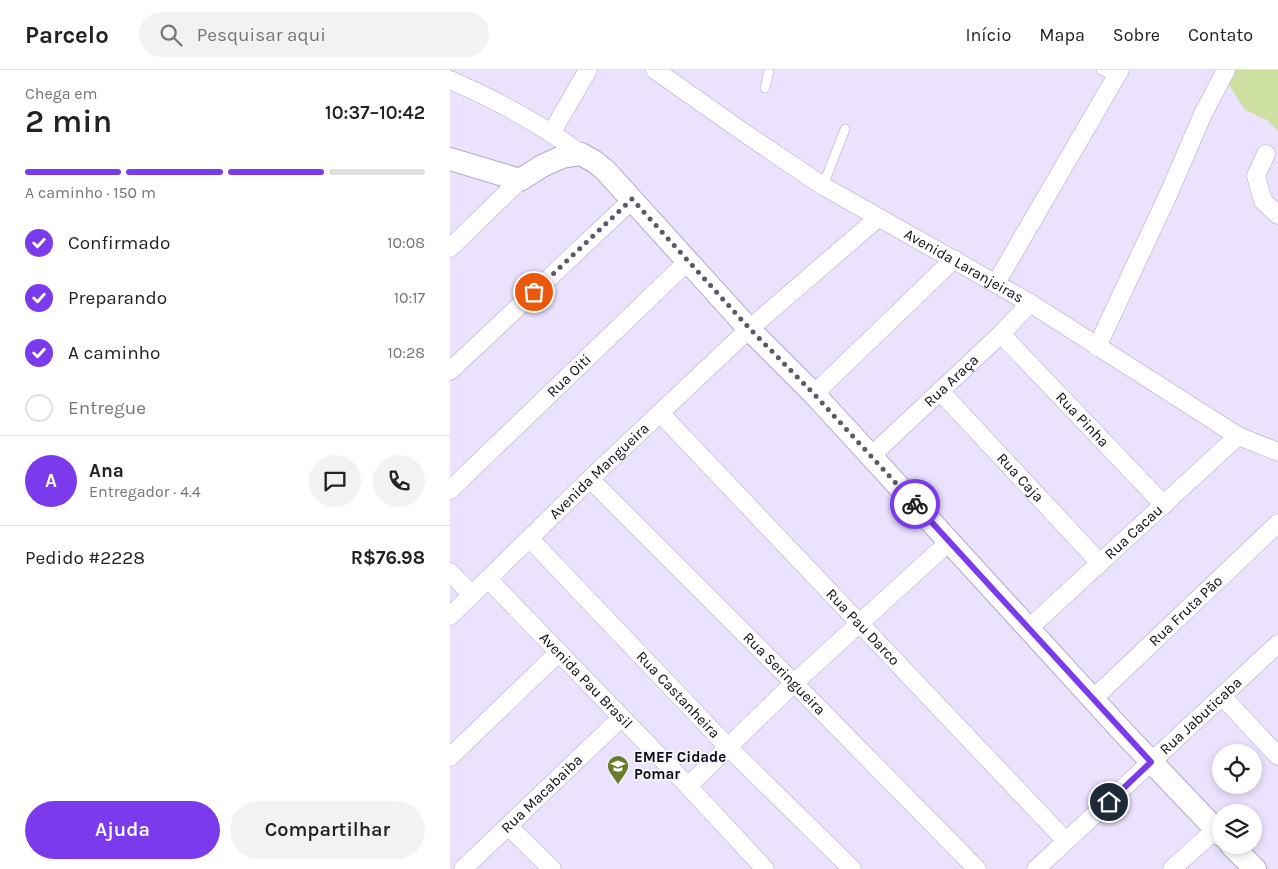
<!DOCTYPE html>
<html lang="pt">
<head>
<meta charset="utf-8">
<style>
  :root { --surface:#fff; --page:#f2f2f2; --text:#222; --muted:#767676; --line:#e0e0e0; --accent:#7c3aed }
  body { margin:0; font-family:Karla,sans-serif; background:var(--page); color:var(--text); height:100vh; display:flex; flex-direction:column; font-size:19px; white-space:nowrap }
  * { box-sizing:border-box; margin:0 }
  p { font-size:16px; color:var(--muted) }
  .icon { flex:none; width:28px; height:28px; fill:none; stroke:currentColor; stroke-width:2; stroke-linecap:round; stroke-linejoin:round }
  .map { position:relative; flex:1; overflow:hidden }
  .side { display:flex; flex-direction:column; background:var(--surface); width:450px }
  .side>* { flex:none }
  .controls { position:absolute; left:762px; top:674px; display:grid; gap:10px }
  .controls a { display:grid; place-items:center; width:50px; height:50px; border-radius:50%; background:var(--surface); box-shadow:0 2px 8px #0003; font-size:25px }
  .pin { position:absolute; display:grid; place-items:center; width:42px; height:42px; color:#fff; margin:-21px; border:2px solid #fff; border-radius:50%; box-shadow:0 1px 5px #0007 }
  .courier { position:absolute; display:grid; place-items:center; width:50px; height:50px; margin:-25px; border:4px solid #7c3aed; border-radius:50%; background:#fff; color:#222; box-shadow:0 1px 6px #0007 }
  .summary em { font-style:normal; font-weight:600 }
  .summary div { display:flex; flex-direction:column-reverse }
  .summary { display:flex; align-items:center; justify-content:space-between; height:85px; padding:0 25px }
  h1 { font-size:32px; font-weight:600; line-height:38px }
  .bar { display:grid; grid-template-columns:repeat(4,1fr); gap:8px 5px; align-content:center; height:60px; padding:0 25px }
  .bar i { height:6px; border-radius:4px; background:var(--line) }
  .bar .current { background:var(--accent) }
  .bar p { grid-column:span 4 }
  .line { display:flex; align-items:center; gap:12px; padding:0 25px; border-top:1px solid var(--line) }
  .line div { flex:1 }
  .round { display:grid; place-items:center; flex:none; width:52px; height:52px; border-radius:26px; background:var(--page) }
  ol { padding:0 25px; list-style:none }
  li { display:flex; align-items:center; gap:15px; height:55px }
  li p { margin-inline-start:auto }
  li .icon { padding:5px; border-radius:50%; background:var(--accent); color:#fff; stroke-width:4 }
  li:last-child { color:var(--muted) }
  li i { width:28px; height:28px; border:2px solid var(--line); border-radius:50% }
  .button { display:flex; gap:10px; margin-top:auto; padding:10px 25px }
  .button a { flex:1; height:58px; border-radius:30px; background:var(--accent); color:#fff; font-size:20px; font-weight:600; line-height:58px; text-align:center }
  .button a+a { background:var(--page); color:var(--text) }
  header { display:flex; align-items:center; gap:30px; box-sizing:border-box; height:70px; padding:0 25px; background:var(--surface); border-bottom:1px solid var(--line) }
  header strong { font-size:24px }
  nav { display:flex; gap:28px; margin-inline-start:auto; font-size:18px }
  .search { width:350px; height:45px; background:var(--page); display:flex; align-items:center; gap:12px; box-sizing:border-box; padding:0 18px; border-radius:28px; color:var(--muted); font-size:19px }
  main { display:flex; flex:1; min-height:0 }
  .map>svg:first-child { display:block }
  .green { fill:#cde0a2 }
  .lines { fill:none; stroke-linecap:round; stroke-linejoin:round }
  .service-casing { stroke:#b0a7c7; stroke-width:10 }
  .minor-casing { stroke:#b0a7c7; stroke-width:19 }
  .tertiary-casing { stroke:#b0a7c7; stroke-width:24 }
  .service { stroke:#fff; stroke-width:9 }
  .minor { stroke:#fff; stroke-width:18 }
  .tertiary { stroke:#fff; stroke-width:22 }
  .done { stroke:#5d5768; stroke-width:5; stroke-dasharray:0 9 }
  .route { stroke:#7c3aed; stroke-width:6 }
  .labels { text-anchor:middle; stroke-width:4; stroke-linejoin:round; paint-order:stroke }
  .street-label { font-size:15px; fill:#100c17; stroke:#f5f3fa }
  .poi-label { font-size:15px; font-weight:bold; fill:#100c17; stroke:#f5f3fa; text-anchor:start }
</style>
</head>
<body>
<header>
<strong>Parcelo</strong>
<div class="search"><svg class="icon" aria-label="search" viewBox="0 0 24 24"><circle cx="10" cy="10" r="6"/><path d="M15 15l6 6"/></svg>Pesquisar aqui</div>
<nav><a>Início</a><a>Mapa</a><a>Sobre</a><a>Contato</a></nav>
</header>
<main>
<section class="side">
<div class="summary"><div><h1>2 min</h1><p>Chega em</p></div><em>10:37–10:42</em></div>
<div class="bar"><i class="current"></i><i class="current"></i><i class="current"></i><i></i><p>A caminho · 150 m</p></div>
<ol>
<li><svg class="icon" aria-label="check" viewBox="0 0 24 24"><path d="M5 12l5 5 9-10"/></svg>Confirmado<p>10:08</p></li>
<li><svg class="icon" aria-label="check" viewBox="0 0 24 24"><path d="M5 12l5 5 9-10"/></svg>Preparando<p>10:17</p></li>
<li><svg class="icon" aria-label="check" viewBox="0 0 24 24"><path d="M5 12l5 5 9-10"/></svg>A caminho<p>10:28</p></li>
<li><i></i>Entregue</li>
</ol>
<div class="line" style="height:90px"><b class="round" style="background:var(--accent);color:#fff">A</b><div><b>Ana</b><p>Entregador · 4.4</p></div><a class="round"><svg class="icon" aria-label="chat" viewBox="0 0 24 24"><path d="M4 5h16v11H9l-5 4z"/></svg></a><a class="round"><svg class="icon" aria-label="phone" viewBox="0 0 24 24"><path d="M5 4h4l2 5-3 2q2 4 5 5l2-3 5 2v4C11 20 4 13 5 4z"/></svg></a></div>
<div class="line" style="height:65px"><div>Pedido #2228</div><b>R$76.98</b></div>
<div class="button"><a>Ajuda</a><a>Compartilhar</a></div>
</section>
<div class="map">
<svg width="828" height="799" viewBox="0 0 828 799">
  <rect width="100%" height="100%" fill="#ebe2fe"/>
  <path class="green" d="M776,0H828V61L817,50L795,40L775,9Z"/>
  <g class="lines">
    <g class="service-casing">
      <path id="service" d="M651,0L665,7
        M315,18L319,0
        M373,116L395,59"/>
    </g>
    <g class="minor-casing">
      <g id="minor">
        <path id="s1" d="M205,0L293,62L373,116L580,233L788,366L828,382"/>
        <path d="M0,10C46,30 91,54 131,84"/>
        <path d="M102,62L138,0"/>
        <path d="M816,84L806,106L813,131L828,145"/>
        <path d="M0,178L70,110"/>
        <path d="M546,213L670,0"/>
        <path id="s2" d="M551,264L714,435"/>
        <path d="M647,277L719,123L753,44L776,0"/>
        <path d="M0,301L183,129"/>
        <path id="s3" d="M490,321L650,493"/>
        <path d="M364,324L504,189"/>
        <path id="s4" d="M210,343L616,771"/>
        <path id="s5" d="M421,386L551,264L580,233"/>
        <path id="s6" d="M140,409L344,613L527,799"/>
        <path id="s7" d="M0,420L238,191"/>
        <path id="s8" d="M80,469L278,677L402,799"/>
        <path d="M0,502L22,525"/>
        <path id="s9" d="M38,509L238,716L315,799"/>
        <path id="s10" d="M0,546L140,409L299,259L428,148"/>
        <path id="s11" d="M579,558L788,366"/>
        <path d="M772,626L828,686"/>
        <path id="s12" d="M643,629L828,453"/>
        <path d="M0,687L108,583"/>
        <path d="M238,716L344,613L500,471"/>
        <path d="M58,756L102,799"/>
        <path id="s13" d="M13,799L171,648"/>
        <path id="s14" d="M586,799L828,574"/>
        <path d="M722,799L765,760"/>
      </g>
    </g>
    <g class="tertiary-casing">
      <path id="tertiary" d="M0,89L70,110L92,96L112,87L131,84L145,92L155,100L299,259L364,324L421,386L673,662L771,765
        M781,775L805,799"/>
    </g>
    <use href="#service" class="service"/>
    <use href="#minor" class="minor"/>
    <use href="#tertiary" class="tertiary"/>
  </g>
  <g class="lines">
    <path class="done" d="M84,222L182,129L300,259L364,324L465,434"/>
    <path class="route" d="M465,434L701,692L659,732"/>
  </g>
  <defs>
    <g id="school-pin" transform="scale(1.125)"><path d="M0 17L-7.5 6A9.5 9.5 0 1 1 7.5 6Z" fill="#677b2b" stroke="#f5f3fa"/><path d="M0-5L7-2L0 1L-7-2ZM-4 1L0 2.5L4 1V4Q0 6-4 4Z" fill="#fff"/></g>
  </defs>
  <g fill-rule="evenodd">
    <use href="#school-pin" x="168" y="696"/>
  </g>
  <g class="labels">
    <g class="street-label">
      <text dy="5" stroke="none"><textPath href="#s1" startOffset="366">Avenida Laranjeiras</textPath></text>
      <text dy="5" stroke="none"><textPath href="#s7" startOffset="165">Rua Oiti</textPath></text>
      <text dy="5" stroke="none"><textPath href="#s5" startOffset="110">Rua Araça</textPath></text>
      <text dy="5" stroke="none"><textPath href="#s2" startOffset="118">Rua Pinha</textPath></text>
      <text dy="5" stroke="none"><textPath href="#s10" startOffset="208">Avenida Mangueira</textPath></text>
      <text dy="5" stroke="none"><textPath href="#s3" startOffset="118">Rua Caja</textPath></text>
      <text dy="5" stroke="none"><textPath href="#s11" startOffset="142">Rua Cacau</textPath></text>
      <text dy="5" stroke="none"><textPath href="#s12" startOffset="128">Rua Fruta Pão</textPath></text>
      <text dy="5" stroke="none"><textPath href="#s4" startOffset="295">Rua Pau Darco</textPath></text>
      <text dy="5" stroke="none"><textPath href="#s6" startOffset="275">Rua Seringueira</textPath></text>
      <text dy="5" stroke="none"><textPath href="#s9" startOffset="141">Avenida Pau Brasil</textPath></text>
      <text dy="5" stroke="none"><textPath href="#s8" startOffset="215">Rua Castanheira</textPath></text>
      <text dy="5" stroke="none"><textPath href="#s14" startOffset="225">Rua Jabuticaba</textPath></text>
      <text dy="5" stroke="none"><textPath href="#s13" startOffset="109">Rua Macabaiba</textPath></text>
    </g>
    <g class="poi-label">
      <text x="184" y="692">EMEF Cidade<tspan x="184" dy="17">Pomar</tspan></text>
    </g>
  </g>
</svg>
<div class="controls">
<a><svg class="icon" aria-label="locate" viewBox="0 0 24 24"><circle cx="12" cy="12" r="6"/><path d="M12 2v4M12 18v4M2 12h4M18 12h4"/></svg></a>
<a><svg class="icon" aria-label="layers" viewBox="0 0 24 24"><path d="M12 4l9 5-9 5-9-5zM3 14l9 5 9-5"/></svg></a>
</div>
<div class="pin" style="left:84px;top:222px;background:#ea580c"><svg class="icon" aria-label="bag" viewBox="0 0 24 24"><path d="M5 8h14l-1 12H6zM9 8a3 3 0 0 1 6 0"/></svg></div>
<div class="pin" style="left:659px;top:732px;background:#1f2937"><svg class="icon" aria-label="home" viewBox="0 0 24 24"><path d="M3 11l9-7 9 7M6 9v11h12V9"/></svg></div>
<div class="courier" style="left:465px;top:434px"><svg class="icon" aria-label="bike" viewBox="0 0 24 24"><circle cx="6" cy="16" r="4"/><circle cx="18" cy="16" r="4"/><path d="M6 16l4-8h5l3 8M10 8l3 8H6M13 5h3"/></svg></div>
</div>
</main>
</body>
</html>
